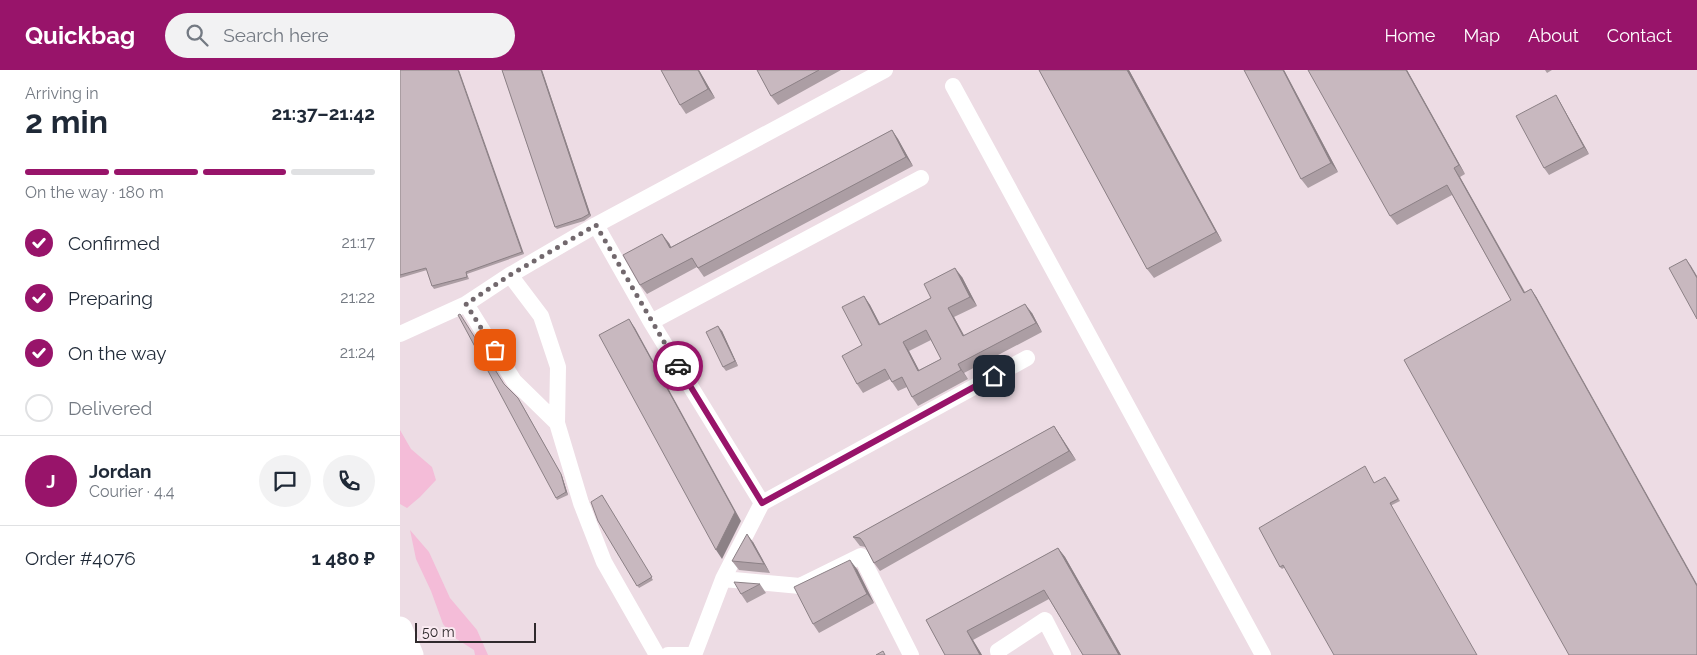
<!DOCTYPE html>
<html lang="en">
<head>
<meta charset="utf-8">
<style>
  :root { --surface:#fff; --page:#f2f2f3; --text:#1f2937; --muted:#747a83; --line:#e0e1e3; --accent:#98146a }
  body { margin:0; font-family:Raleway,sans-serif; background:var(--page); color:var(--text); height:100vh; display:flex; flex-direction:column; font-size:19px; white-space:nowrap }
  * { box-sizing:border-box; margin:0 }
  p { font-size:16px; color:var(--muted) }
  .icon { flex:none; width:28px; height:28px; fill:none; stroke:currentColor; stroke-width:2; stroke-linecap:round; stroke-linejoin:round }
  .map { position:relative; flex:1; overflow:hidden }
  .side { display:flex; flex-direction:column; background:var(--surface); width:400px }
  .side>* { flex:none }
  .scale { position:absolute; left:15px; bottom:12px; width:121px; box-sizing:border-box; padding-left:5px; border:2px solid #302a2d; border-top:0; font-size:14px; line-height:18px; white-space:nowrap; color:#302a2d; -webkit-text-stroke:4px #faeaf1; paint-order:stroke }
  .pin { position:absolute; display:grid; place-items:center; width:42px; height:42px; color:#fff; margin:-21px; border-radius:10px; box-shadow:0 2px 8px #0006 }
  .courier { position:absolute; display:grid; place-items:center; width:50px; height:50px; margin:-25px; border:4px solid #98146a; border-radius:50%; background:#fff; color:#222; box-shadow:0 1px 6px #0007 }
  .overview em { font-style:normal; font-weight:700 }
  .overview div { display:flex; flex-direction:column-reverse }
  .overview { display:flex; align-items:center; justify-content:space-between; height:85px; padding:0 25px }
  h1 { font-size:32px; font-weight:700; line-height:38px }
  .bar { display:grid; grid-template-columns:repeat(4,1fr); gap:8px 5px; align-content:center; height:60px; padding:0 25px }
  .bar i { height:6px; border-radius:4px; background:var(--line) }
  .bar .active { background:var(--accent) }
  .bar p { grid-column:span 4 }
  .line { display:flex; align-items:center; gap:12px; padding:0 25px; border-top:1px solid var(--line) }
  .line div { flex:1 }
  .round { display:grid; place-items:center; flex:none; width:52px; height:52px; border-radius:26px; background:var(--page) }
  ol { padding:0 25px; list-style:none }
  li { display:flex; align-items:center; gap:15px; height:55px }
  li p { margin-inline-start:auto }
  li .icon { padding:5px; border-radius:50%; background:var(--accent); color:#fff; stroke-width:4 }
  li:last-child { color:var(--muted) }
  li i { width:28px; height:28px; border:2px solid var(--line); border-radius:50% }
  header { display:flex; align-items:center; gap:30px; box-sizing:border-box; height:70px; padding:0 25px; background:var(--accent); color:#fff }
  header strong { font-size:24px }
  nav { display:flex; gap:28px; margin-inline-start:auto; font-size:18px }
  .search { width:350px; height:45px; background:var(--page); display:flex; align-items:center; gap:12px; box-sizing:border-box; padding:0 18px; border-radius:28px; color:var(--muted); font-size:19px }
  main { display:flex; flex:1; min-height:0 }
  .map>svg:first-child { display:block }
  .green { fill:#f4bcd8 }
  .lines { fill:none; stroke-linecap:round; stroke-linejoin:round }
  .minor { stroke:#fff; stroke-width:16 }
  .highway { stroke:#fff; stroke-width:25 }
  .wall { fill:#ac9ea4; fill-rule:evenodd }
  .shaded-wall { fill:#8c8186 }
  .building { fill:#c8b8bf; stroke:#8c8186; fill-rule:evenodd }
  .done { stroke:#72686d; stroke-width:5; stroke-dasharray:0 9 }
  .route { stroke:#98146a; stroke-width:6 }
</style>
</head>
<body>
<header>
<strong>Quickbag</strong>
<div class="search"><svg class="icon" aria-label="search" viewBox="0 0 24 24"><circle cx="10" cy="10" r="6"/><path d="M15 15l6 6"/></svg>Search here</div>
<nav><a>Home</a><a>Map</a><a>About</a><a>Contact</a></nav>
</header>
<main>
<section class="side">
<div class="overview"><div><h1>2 min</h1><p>Arriving in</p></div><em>21:37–21:42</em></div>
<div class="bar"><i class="active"></i><i class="active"></i><i class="active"></i><i></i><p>On the way · 180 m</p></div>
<ol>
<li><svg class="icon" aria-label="check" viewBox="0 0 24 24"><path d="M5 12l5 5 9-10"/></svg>Confirmed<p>21:17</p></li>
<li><svg class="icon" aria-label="check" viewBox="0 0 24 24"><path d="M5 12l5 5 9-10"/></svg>Preparing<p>21:22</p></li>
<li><svg class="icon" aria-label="check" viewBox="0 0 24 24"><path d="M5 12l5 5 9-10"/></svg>On the way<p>21:24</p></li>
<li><i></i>Delivered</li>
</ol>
<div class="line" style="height:90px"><b class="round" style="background:var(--accent);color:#fff">J</b><div><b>Jordan</b><p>Courier · 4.4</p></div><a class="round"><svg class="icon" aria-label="chat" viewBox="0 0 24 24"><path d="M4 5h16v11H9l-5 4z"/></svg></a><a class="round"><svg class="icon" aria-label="phone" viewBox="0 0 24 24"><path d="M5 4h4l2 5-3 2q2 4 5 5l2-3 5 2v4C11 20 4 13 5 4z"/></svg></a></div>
<div class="line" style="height:65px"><div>Order #4076</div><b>1 480 ₽</b></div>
</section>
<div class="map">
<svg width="1297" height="585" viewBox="0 0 1297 585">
  <rect width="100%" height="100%" fill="#eddce4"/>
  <path class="green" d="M0,360L11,379L32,397L36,410L20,427L7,438L0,434Z
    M10,460L29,482L50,528L77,560L88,585H75L74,580L55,568L43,554L31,521L16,489Z"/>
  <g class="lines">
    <path class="minor" d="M553,16L863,585
      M196,155L251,252L362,433
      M110,205L141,246L158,297L157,353L181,433L204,492L257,585
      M66,234L114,311L157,353
      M251,252L521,108
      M0,264L66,234L110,205L196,155L485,0
      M323,509L362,433L627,288
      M268,585H294L323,509L400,516L461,486L511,585
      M599,585L598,581L645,550L663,585"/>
    <path class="highway" d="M0,559L11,585"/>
  </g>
  <path class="wall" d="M0,0L124,184L67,204L69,209L34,219L32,216L27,200L0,208Z
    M102,0H142L191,146L184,151L157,159L155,157Z
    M261,0H299L315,28L286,44L280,35Z
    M357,0H441L378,35L371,26Z
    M639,0H729L822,171L754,208L747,199Z
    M844,0H884L938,102L908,118L901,109Z
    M1007,0L1065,104L1060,107L1125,222L1131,219L1137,228L1111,230L1052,125L997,155L990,146Z
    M1145,0H1152L1147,3Z
    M1156,25L1160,32L1189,84L1149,105L1144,98Z
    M492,60L498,69L513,96L304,207L297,197L247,224L240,215L269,173L271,177Z
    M562,207L577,236L554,247L564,265L632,243L642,262L564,303L568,309L518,336L512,327L507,317L498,321L490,309L463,323L457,314L462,275L464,226L470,235L480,254L531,228ZM531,270L541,289L519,300L509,281Z
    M322,261L338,296L326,301L323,297Z
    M104,314L162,406L168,425L157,430Z
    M654,356L676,390L480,501L474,493L466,477L460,476L453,467Z
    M987,409L1000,431L992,435L882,499L880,497L975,413Z
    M202,425L253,510L239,518L198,451Z
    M353,472L370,503L339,500L332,491Z
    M658,478L665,487L721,585H683L649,529L573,570L582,585H545L526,550Z
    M457,499L474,533L419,563L413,554Z
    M360,514L366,523L347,533L341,524Z"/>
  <path class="shaded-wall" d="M58,0H59L124,184L122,182Z
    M141,0H142L191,146L189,144Z
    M298,0H299L315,28L308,19Z
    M727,0H729L822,171L816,162Z
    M883,0H884L938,102L931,93Z
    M1006,0H1007L1065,104L1059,95Z
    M1156,25L1160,32L1189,84L1184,77Z
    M492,60L498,69L513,96L506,87Z
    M1054,98L1060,107L1130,232L1124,223Z
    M262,164L269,173L276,187L270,178Z
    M1286,189L1291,196L1297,206V208Z
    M555,198L562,207L577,236L570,227Z
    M1131,219L1137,228L1297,514V516Z
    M464,226L470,235L485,264L479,255Z
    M625,234L632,243L642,262L636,253Z
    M548,238L554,247L569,275L563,266Z
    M229,249L235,258L341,451L322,489L316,480Z
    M318,256L322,261L338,296L335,291Z
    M503,272L509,281L524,310L518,301Z
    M558,294L568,309L561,300Z
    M120,331L162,406L168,425L166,422Z
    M654,356L660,365L676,390L669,381Z
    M347,464L353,472L370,503L364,494Z
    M658,478L665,487L721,585H719Z
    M450,490L457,499L474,533L467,524Z
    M567,561L573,570L582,585H580Z"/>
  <path class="building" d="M0,0H58L122,182L66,202L67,207L32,216L26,198L0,205Z
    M102,0H141L189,144L182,148L155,157Z
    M261,0H298L308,19L280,35Z
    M357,0H419L371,26Z
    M639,0H727L816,162L747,199Z
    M844,0H883L931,93L901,109Z
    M908,0H1006L1059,95L1054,98L1124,223L1131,219L1297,516V585H1169L1004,290L1111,230L1047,115L990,146Z
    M1156,25L1184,77L1144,98L1116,46Z
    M492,60L506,87L298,198L292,188L240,215L223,185L262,164L270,178Z
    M1286,189L1297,208V249L1269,198Z
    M555,198L570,227L548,238L563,266L625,234L636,253L558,294L561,300L512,327L502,307L492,312L485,299L457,314L442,286L462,275L442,237L464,226L479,255L531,228L524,214ZM526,260L541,289L518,301L503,272Z
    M60,244L104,314L118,328L161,404L166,422L156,428L58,245Z
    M229,249L335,442L316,480L199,265Z
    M318,256L335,291L323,297L306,262Z
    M654,356L669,381L474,493L463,472L460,468L453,467Z
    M965,396L974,413L985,407L998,429L990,433L1077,585H934L883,495L880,497L859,458Z
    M202,425L252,507L237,516L198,451L191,432Z
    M347,464L364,494L332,491Z
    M658,478L719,585H683L644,520L567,561L580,585H545L526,550Z
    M450,490L467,524L413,554L394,517Z
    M334,512L360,514L341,524Z
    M483,581L485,585H476Z"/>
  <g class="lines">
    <path class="done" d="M95,280L66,234L110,205L196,155L278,296"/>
    <path class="route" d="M278,296L362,433L594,306"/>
  </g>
</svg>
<div class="scale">50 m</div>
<div class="pin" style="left:95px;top:280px;background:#ea580c"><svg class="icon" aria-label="bag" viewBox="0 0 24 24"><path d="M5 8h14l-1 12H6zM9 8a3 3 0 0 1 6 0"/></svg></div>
<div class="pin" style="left:594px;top:306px;background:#1f2937"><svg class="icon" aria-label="home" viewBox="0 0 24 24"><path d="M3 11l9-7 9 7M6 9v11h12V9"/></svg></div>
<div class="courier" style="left:278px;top:296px"><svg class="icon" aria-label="car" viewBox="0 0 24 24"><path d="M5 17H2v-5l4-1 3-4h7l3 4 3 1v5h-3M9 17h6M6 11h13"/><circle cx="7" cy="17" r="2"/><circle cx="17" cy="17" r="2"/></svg></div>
</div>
</main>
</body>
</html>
